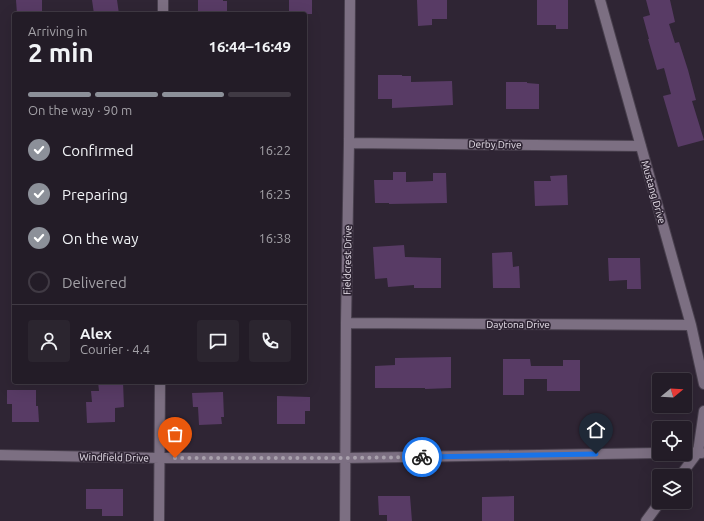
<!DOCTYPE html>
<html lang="en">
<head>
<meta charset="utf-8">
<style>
  :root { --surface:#231c27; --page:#2b252f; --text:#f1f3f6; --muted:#a3a1a7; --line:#403a44; --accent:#8c9099 }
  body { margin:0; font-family:Ubuntu,sans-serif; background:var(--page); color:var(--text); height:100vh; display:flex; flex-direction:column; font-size:15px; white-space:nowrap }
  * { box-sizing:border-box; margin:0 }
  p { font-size:13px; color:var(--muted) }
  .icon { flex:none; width:22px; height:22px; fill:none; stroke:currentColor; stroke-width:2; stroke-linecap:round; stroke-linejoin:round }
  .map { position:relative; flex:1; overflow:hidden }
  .drawer { position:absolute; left:12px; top:12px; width:295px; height:372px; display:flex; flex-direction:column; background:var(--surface); border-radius:4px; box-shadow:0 4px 16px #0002,0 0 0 1px var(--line) }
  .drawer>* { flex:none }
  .needle { width:26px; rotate:72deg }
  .controls { position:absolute; left:652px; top:373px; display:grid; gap:8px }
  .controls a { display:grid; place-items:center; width:40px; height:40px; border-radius:4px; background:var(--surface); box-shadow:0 4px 16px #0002,0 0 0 1px var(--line); font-size:20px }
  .pin { position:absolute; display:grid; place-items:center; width:34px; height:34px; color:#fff; margin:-41px -17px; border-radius:50% 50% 50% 0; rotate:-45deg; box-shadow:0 0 4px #0007 }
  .pin .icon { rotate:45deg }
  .courier { position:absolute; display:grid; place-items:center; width:40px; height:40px; margin:-20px; border:3px solid #1a73e8; border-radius:50%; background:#fff; color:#222; box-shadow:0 1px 5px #0007 }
  .summary em { font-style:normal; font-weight:700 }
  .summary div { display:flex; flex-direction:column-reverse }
  .summary { display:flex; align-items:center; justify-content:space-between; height:68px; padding:0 16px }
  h1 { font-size:26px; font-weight:700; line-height:30px }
  .bar { display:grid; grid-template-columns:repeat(4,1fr); gap:6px 4px; align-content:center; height:48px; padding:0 16px }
  .bar i { height:5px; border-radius:3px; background:var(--line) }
  .bar .active { background:var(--accent) }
  .bar p { grid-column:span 4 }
  .line { display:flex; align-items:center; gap:10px; padding:0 16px; border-top:1px solid var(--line) }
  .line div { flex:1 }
  .round { display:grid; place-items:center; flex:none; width:42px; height:42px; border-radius:4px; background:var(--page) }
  ol { padding:0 16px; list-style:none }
  li { display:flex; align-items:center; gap:12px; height:44px }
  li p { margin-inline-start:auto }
  li .icon { padding:4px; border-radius:50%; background:var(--accent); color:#fff; stroke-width:4 }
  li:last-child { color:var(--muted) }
  li i { width:22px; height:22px; border:2px solid var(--line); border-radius:50% }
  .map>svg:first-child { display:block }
  .building { fill:#583b65 }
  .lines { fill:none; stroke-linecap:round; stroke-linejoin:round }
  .minor-casing { stroke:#49404e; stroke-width:12 }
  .minor { stroke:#7c6f82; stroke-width:10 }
  .done { stroke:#a8a0ac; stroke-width:4; stroke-dasharray:0 7.2 }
  .route { stroke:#1a73e8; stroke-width:5 }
  .labels { text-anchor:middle; stroke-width:3.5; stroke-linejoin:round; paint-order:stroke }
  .street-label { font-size:10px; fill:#e9e2ec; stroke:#2f2534 }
</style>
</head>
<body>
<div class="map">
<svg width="704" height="521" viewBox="0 0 704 521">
  <rect width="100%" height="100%" fill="#2f2534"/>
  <path class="building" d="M16,0H42V14H17Z
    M92,0H117L119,14H94Z
    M198,0H223V1H227V14H198Z
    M289,0H312V14H289Z
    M417,0H447V19H432V25L418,26Z
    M537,0H568V29H556V25H537Z
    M646,0H670L675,22L669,24L675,43L679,42L688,70L696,100L692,101L704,140L678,147L663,96L671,94L664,68L657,70L648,39H649L643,17L650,15Z
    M378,75H402V76H411V82L452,81L453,105L392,108V99H378Z
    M506,82H527V83L539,84V109H506Z
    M393,172H406V182L433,181V173H446L447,203L389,204V203H375L374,180H393Z
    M567,175L568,205L535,206L534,181H551L550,176Z
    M404,245L405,257L441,258V288H414V285L388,287L387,278L375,279L373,247Z
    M512,252L513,267L519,266L520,288H493L492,253Z
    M608,258H640L641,289H627V280L609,281Z
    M451,357V388L425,389V388H375V366L395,365V358Z
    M503,359H530L531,366H563V360H580V391H547V379H524V395H503Z
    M98,382H123L124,407L115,408V422L87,423L86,402H92L91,391H99Z
    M7,390H36V406H38L39,422H12V404H7Z
    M223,392L224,417H221L222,424L199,425L198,407H193L192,393Z
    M277,396L310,397V411H305V424H277Z
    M86,489H123V516H102V509H86Z
    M378,496H410L412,521H387V515H379Z
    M514,496V521H482V497Z"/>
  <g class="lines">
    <g class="minor-casing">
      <path id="minor" d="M600,0L691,325L704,384
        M163,14V0
        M349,143L641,146
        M346,323L691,325
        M685,452L702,453
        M0,455L160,458H345L659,453
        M680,476L698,452L704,411
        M159,521L160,382
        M345,521L346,323L349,143L350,0
        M646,521L660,502"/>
    </g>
    <use href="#minor" class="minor"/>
  </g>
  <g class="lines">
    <path class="done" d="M175,458H345L422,457"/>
    <path class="route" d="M422,457L596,454"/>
  </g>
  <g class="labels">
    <g class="street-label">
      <text transform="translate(495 144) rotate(1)" y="4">Derby Drive</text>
      <text transform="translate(654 192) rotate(74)" y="4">Mustang Drive</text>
      <text transform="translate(347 260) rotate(-89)" y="4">Fieldcrest Drive</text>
      <text x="518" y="328">Daytona Drive</text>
      <text transform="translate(114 457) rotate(1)" y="4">Windfield Drive</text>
    </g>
  </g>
</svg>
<div class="controls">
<a><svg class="needle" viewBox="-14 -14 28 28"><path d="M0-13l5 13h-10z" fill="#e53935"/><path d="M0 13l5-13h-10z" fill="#a3a1a7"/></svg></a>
<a><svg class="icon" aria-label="locate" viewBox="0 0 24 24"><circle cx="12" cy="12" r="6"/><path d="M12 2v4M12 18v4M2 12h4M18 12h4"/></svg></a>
<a><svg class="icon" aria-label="layers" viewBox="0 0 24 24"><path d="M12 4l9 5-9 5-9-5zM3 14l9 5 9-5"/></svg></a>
</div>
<div class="pin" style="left:175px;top:458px;background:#ea580c"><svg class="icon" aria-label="bag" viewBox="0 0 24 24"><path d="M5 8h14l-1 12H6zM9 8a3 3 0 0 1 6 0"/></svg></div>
<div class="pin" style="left:596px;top:454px;background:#1f2937"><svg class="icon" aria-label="home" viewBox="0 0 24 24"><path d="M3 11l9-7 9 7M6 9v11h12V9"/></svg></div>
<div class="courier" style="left:422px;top:457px"><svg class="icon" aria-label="bike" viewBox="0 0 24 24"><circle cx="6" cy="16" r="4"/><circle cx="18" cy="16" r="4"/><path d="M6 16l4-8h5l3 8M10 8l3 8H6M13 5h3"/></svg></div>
<section class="drawer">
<div class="summary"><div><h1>2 min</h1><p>Arriving in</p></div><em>16:44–16:49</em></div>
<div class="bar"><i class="active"></i><i class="active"></i><i class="active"></i><i></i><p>On the way · 90 m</p></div>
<ol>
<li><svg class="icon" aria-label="check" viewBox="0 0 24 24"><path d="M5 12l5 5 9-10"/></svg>Confirmed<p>16:22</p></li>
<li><svg class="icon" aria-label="check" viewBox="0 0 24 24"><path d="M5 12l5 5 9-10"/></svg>Preparing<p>16:25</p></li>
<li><svg class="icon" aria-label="check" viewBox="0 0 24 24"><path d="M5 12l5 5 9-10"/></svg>On the way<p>16:38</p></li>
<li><i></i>Delivered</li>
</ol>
<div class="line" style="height:72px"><a class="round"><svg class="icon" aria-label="person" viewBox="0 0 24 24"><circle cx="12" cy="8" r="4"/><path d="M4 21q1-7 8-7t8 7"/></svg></a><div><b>Alex</b><p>Courier · 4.4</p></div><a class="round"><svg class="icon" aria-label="chat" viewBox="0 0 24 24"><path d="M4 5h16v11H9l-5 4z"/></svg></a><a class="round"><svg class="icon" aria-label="phone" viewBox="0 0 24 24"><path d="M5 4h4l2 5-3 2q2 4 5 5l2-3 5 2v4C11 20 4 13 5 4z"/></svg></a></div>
</section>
</div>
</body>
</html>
